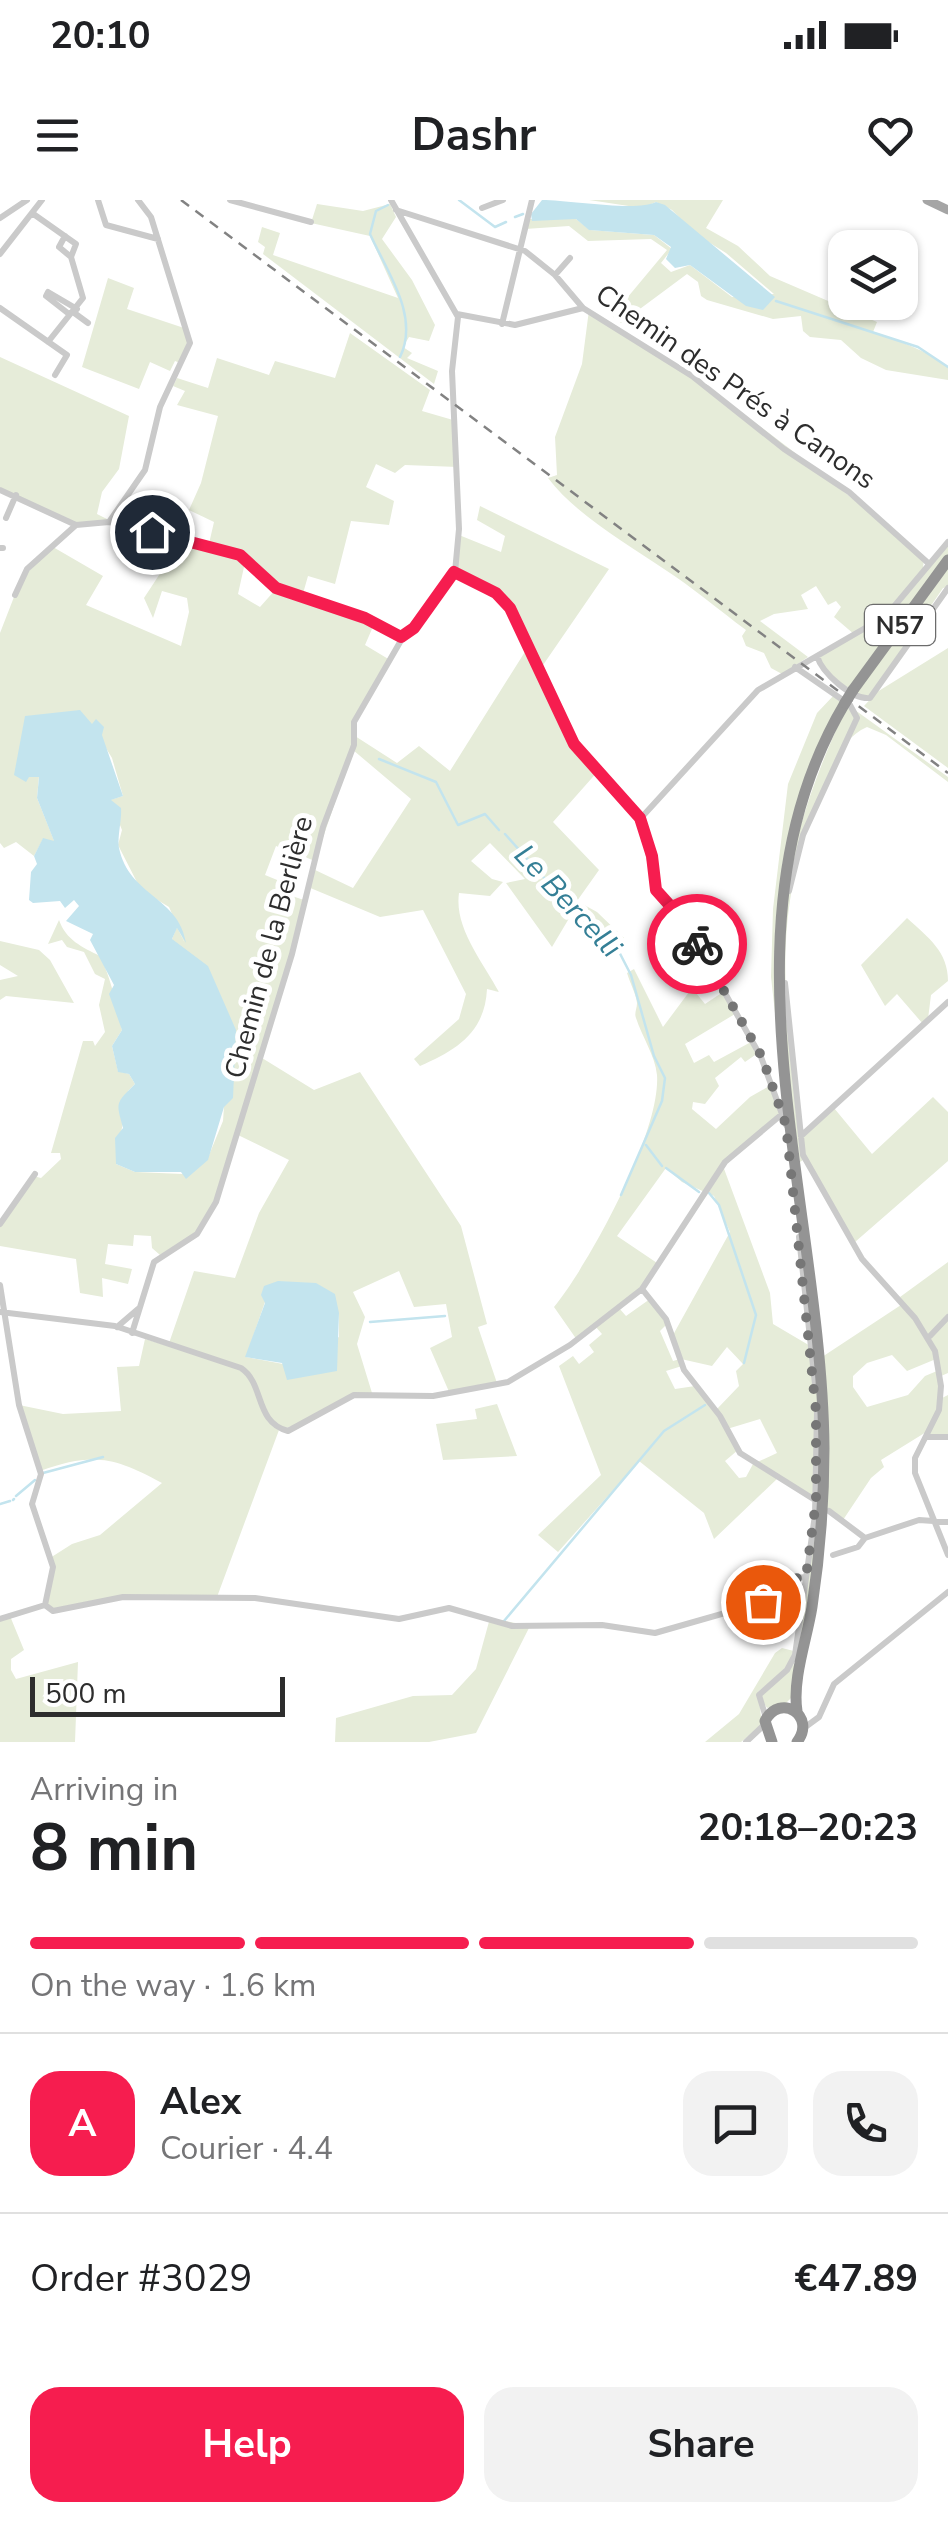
<!DOCTYPE html>
<html lang="en">
<head>
<meta charset="utf-8">
<style>
  :root { --surface:#fff; --page:#f2f2f2; --text:#202124; --muted:#757577; --line:#e0e0e0; --accent:#f61d4f }
  body { margin:0; font-family:"Nunito Sans",sans-serif; background:var(--page); color:var(--text); height:100vh; display:flex; flex-direction:column; font-size:38px; white-space:nowrap }
  * { box-sizing:border-box; margin:0 }
  p { font-size:32px; color:var(--muted) }
  .icon { flex:none; width:55px; height:55px; fill:none; stroke:currentColor; stroke-width:2; stroke-linecap:round; stroke-linejoin:round }
  .map { position:relative; height:1542px; overflow:hidden }
  .drawer { display:flex; flex-direction:column; background:var(--surface); flex:1 }
  .drawer>* { flex:none }
  .fabs { position:absolute; left:828px; top:30px; display:grid; gap:20px }
  .fabs a { display:grid; place-items:center; width:90px; height:90px; border-radius:20px; background:var(--surface); box-shadow:0 2px 8px #0004; font-size:50px }
  .scale { position:absolute; left:30px; bottom:25px; width:255px; box-sizing:border-box; padding-left:10px; border:5px solid #2d2d2d; border-top:0; font-size:28px; line-height:35px; white-space:nowrap; color:#2d2d2d; -webkit-text-stroke:8px #fff; paint-order:stroke }
  .pin { position:absolute; display:grid; place-items:center; width:85px; height:85px; color:#fff; margin:-42px; border:5px solid #fff; border-radius:50%; box-shadow:0 2px 10px #0007 }
  .courier { position:absolute; display:grid; place-items:center; width:100px; height:100px; margin:-50px; border:8px solid #f61d4f; border-radius:50%; background:#fff; color:#222; box-shadow:0 2px 12px #0007 }
  .summary em { font-style:normal; font-weight:700 }
  .summary div { display:flex; flex-direction:column-reverse }
  .summary { display:flex; align-items:center; justify-content:space-between; height:170px; padding:0 30px }
  h1 { font-size:65px; font-weight:700; line-height:75px }
  .bar { display:grid; grid-template-columns:repeat(4,1fr); gap:15px 10px; align-content:center; height:120px; padding:0 30px }
  .bar i { height:12px; border-radius:8px; background:var(--line) }
  .bar .current { background:var(--accent) }
  .bar p { grid-column:span 4 }
  .line { display:flex; align-items:center; gap:25px; padding:0 30px; border-top:2px solid var(--line) }
  .line div { flex:1 }
  .round { display:grid; place-items:center; flex:none; width:105px; height:105px; border-radius:30px; background:var(--page) }
  .primary-button { display:flex; gap:20px; margin-top:auto; padding:20px 30px }
  .primary-button a { flex:1; height:115px; border-radius:30px; background:var(--accent); color:#fff; font-size:40px; font-weight:700; line-height:115px; text-align:center }
  .primary-button a+a { background:var(--page); color:var(--text) }
  .status { display:flex; justify-content:space-between; align-items:center; height:70px; padding:0 50px; background:var(--surface); direction:ltr }
  .status svg { height:28px; fill:currentColor }
  header { display:flex; justify-content:space-between; align-items:center; height:130px; padding:0 30px; background:var(--surface); font-size:45px; font-weight:700 }
  .map>svg:first-child { display:block }
  .green { fill:#e6ecd9; fill-rule:evenodd }
  .water { fill:#c3e4ee }
  .lines { fill:none; stroke-linecap:round; stroke-linejoin:round }
  .stream { stroke:#c3e4ee; stroke-width:2.5 }
  .minor { stroke:#cacaca; stroke-width:6 }
  .major { stroke:#a5a5a5; stroke-width:9 }
  .highway { stroke:#949494; stroke-width:11 }
  .rail { stroke:#828282; stroke-width:2.5; stroke-dasharray:10 8; stroke-linecap:butt }
  .highway-bridge { stroke:#949494; stroke-width:11 }
  .done { stroke:#767676; stroke-width:10; stroke-dasharray:0 18 }
  .route { stroke:#f61d4f; stroke-width:12 }
  .labels { text-anchor:middle; stroke-width:10; stroke-linejoin:round; paint-order:stroke }
  .shield { fill:#fff; stroke:#6c6c6c; stroke-width:2.5 }
  .shield-label { font-size:25px; font-weight:bold; fill:#2d2d2d }
  .street-label { font-size:28px; fill:#2d2d2d; stroke:#fff }
  .water-label { font-size:30px; font-style:italic; fill:#347f96; stroke:#fff }
</style>
</head>
<body>
<div class="status"><b>20:10</b><svg viewBox="0 0 49 12"><path d="M0 12V9h3v3zM5 12V6h3v6zM10 12V3h3v9zM15 12V0h3v12zM26 1h20v11H26zM47 4h2v5h-2z"/></svg></div>
<header><svg class="icon" aria-label="menu" viewBox="0 0 24 24"><path d="M4 6h16M4 12h16M4 18h16"/></svg>Dashr<svg class="icon" aria-label="heart" viewBox="0 0 24 24"><path d="M12 20l-8-8c-3-5 5-10 8-4 3-6 11-1 8 4z"/></svg></header>
<div class="map">
<svg width="948" height="1542" viewBox="0 0 948 1542">
  <rect width="100%" height="100%" fill="#fff"/>
  <path class="green" d="M589,0H723L706,28L738,46L770,76L877,122L873,132C900,142 925,149 948,167V180L886,170L861,158L841,140L810,137L803,131L801,116L773,119L707,100L701,96L698,82L687,74L621,123L612,116L667,50L651,39L588,41L569,26L525,29L528,19H576L590,30L654,35L672,49L661,63L671,72L690,65L732,97L774,94L726,53L694,33L672,10L656,2L642,8Z
    M317,4L363,11L390,4L396,17L382,39L412,80L435,125L429,141L409,137L403,147L412,153L407,158L438,171L434,184L263,54L265,47L258,42L262,27L280,33L273,55L398,98L370,36L311,23Z
    M108,78L134,88L127,109L187,129L188,140L180,163L175,161L170,171L150,162L139,189L82,167Z
    M589,110C707,182 819,268 924,359L923,368L884,416L855,435L834,417L841,407L836,401L828,405L816,386L801,395L808,409L774,414L760,421L808,457L782,474L771,468L764,453L746,446L742,436L746,430C719,410 692,387 664,369C627,344 575,314 548,278L557,275L555,237L582,164Z
    M350,133L430,190L422,211L453,220L458,267L405,265L395,273L376,264L366,287L394,301L389,325L351,321L335,384L308,376L302,397L375,422L365,445L390,460L356,519L355,536L397,563L419,546L450,571L528,447L507,403L455,372L459,335L501,352L505,336L477,320L480,306L609,369L541,468L572,541L599,570L553,622L599,670L577,701L597,712L624,738L616,752L571,715L552,747L506,683L525,679L490,643L471,661L492,679L503,682L490,696L459,693C454,728 483,762 499,792L487,789C485,832 457,850 420,866L414,859L459,819L466,794L423,710L380,717L308,687L313,669L353,688L411,599L353,550L315,661L276,646L265,675L287,684L286,694L304,700L262,858L314,890L360,872L461,1026L487,1124L478,1127L498,1186L450,1194L430,1148L452,1137L446,1104L414,1107L399,1071L353,1092L365,1117L357,1144L372,1193C336,1199 313,1222 279,1230L217,1397H123L53,1411L45,1405L51,1386L50,1358L72,1344L100,1335L162,1283C114,1257 93,1252 40,1271L19,1205L63,1214L121,1211L117,1167L139,1166L145,1139L168,1146L194,1071L235,1078L259,1013L289,960L238,935L216,1002L200,1030L160,1055L152,1048L151,1036L134,1035L133,1046L108,1044L105,1064L132,1069L128,1084L102,1078L103,1097L80,1093L76,1059L0,1046V1024L33,976L41,978L61,959L60,953H51L83,841H93L95,846L105,832L99,805L105,779L95,774L84,752L67,747L62,740L48,744L59,720C66,740 82,747 100,756C112,781 116,804 122,830L112,846L118,871L129,874L135,884L128,891L116,964L135,972L183,974L207,960L223,921L224,907L172,739L177,727L184,741L169,707L141,690L118,645L122,630L110,600L123,596L112,558L92,525L29,576H39L37,598L55,643L43,639L34,656L16,642L4,648L0,643V433L21,379L53,347L103,376L86,405L181,446L189,412L187,398L162,391L153,418L144,398L182,340L208,348L214,322L189,310L201,283L218,216L177,205L185,191L173,186L177,178L208,188L217,158L269,175L275,161L335,178ZM246,358L276,389L260,407L238,394ZM265,1102L339,1113V1137L283,1164L246,1157Z
    M0,157L129,216L119,269L102,292L97,314L109,320L76,325L0,290Z
    M948,344V356L849,490L821,465L820,457L890,415Z
    M948,366V387L943,388L869,497L855,494Z
    M948,448V568L864,506L877,492Z
    M834,495L842,502L793,619L782,666L775,742L817,1154L819,1329L792,1497L786,1503L767,1508L760,1497L795,1463L817,1300L778,1278L714,1339L704,1313L639,1261L558,1352L538,1335L601,1275L559,1166L573,1156L579,1164L594,1152L589,1145L602,1134L595,1126L577,1140L554,1107C590,1063 661,932 657,875C655,855 642,837 636,818C634,813 637,809 637,803C636,794 630,783 627,773L634,769L663,827L692,788L705,804L723,792L735,814L685,844L694,863L709,855L714,862L751,842L758,853L745,862L741,857L715,878L719,886L705,904L693,902L692,909L716,929L750,897L771,885L781,915L723,966L770,1093L773,1124L812,1147L771,777L773,709L788,584L817,513ZM666,968L682,982L714,996L730,1032L673,1135L680,1159L673,1161L660,1131L668,1123L650,1099L626,1116L619,1108L645,1086L660,1065L617,1036ZM727,1147L743,1164L736,1171L739,1186L716,1210L695,1186L675,1189L666,1171L682,1166L681,1159L712,1166ZM760,1219L777,1253L753,1264L746,1277L739,1278L725,1261L738,1250L727,1229Z
    M848,505L948,577V582L886,535L867,527C844,537 837,559 827,581C763,717 788,817 803,960L800,962C790,883 770,780 783,702C795,633 817,568 848,505Z
    M907,718C929,738 948,752 948,781L931,795L928,819L923,824L897,794L885,806L861,765Z
    M0,741L39,750L50,760L74,803L6,796L0,800V780L18,776L0,765Z
    M933,897L948,912V961L855,1042L806,958L802,933L834,908L872,954Z
    M948,1062V1173L941,1176L942,1198L948,1195V1238L928,1236L931,1229L881,1260L884,1267L871,1278L843,1320L825,1308L822,1157L904,1103L900,1097ZM892,1155L907,1171L936,1159L937,1171L925,1176L908,1195L867,1207L853,1187V1176L867,1163Z
    M497,1204L517,1256L443,1260L436,1224L477,1219L475,1209Z
    M10,1416L24,1450L11,1459V1470L16,1479L78,1462L75,1542H0V1419Z
    M490,1418L530,1426L476,1533L429,1542H335L336,1518L413,1496L452,1495L476,1469Z
    M782,1448L794,1451L786,1469L758,1492L762,1525L741,1542H705L739,1514L775,1453Z"/>
  <path class="water" d="M542,0C570,0 637,12 656,2L665,5L775,97L763,110L746,106L690,65L675,68L666,59L671,47L654,35L589,30L576,19L532,21L531,14Z
    M80,510L92,524L96,519L104,527L102,535L123,596L111,600L121,608C122,620 117,637 119,648C129,696 179,697 186,743L177,728L172,739L208,766L236,830L233,898L224,907L208,960L186,979L181,972H135L116,964L115,938L123,928C116,902 115,904 135,884L129,874L118,872L112,846L122,830L109,794L114,785L90,740L93,734L66,721L79,706L74,700L65,708L60,701L33,703L29,700L31,672L37,664L34,656L43,638L54,641L37,598L39,577H29L26,582L14,575L25,516Z
    M278,1081L316,1083L335,1094L339,1113L337,1171L287,1180L282,1163L245,1157L265,1103L261,1095L264,1086Z"/>
  <g class="lines">
    <path class="stream" d="M459,0L495,27L506,22
      M388,5L376,11L370,34C387,72 420,116 400,157
      M515,17L523,14
      M776,101L918,147L948,167
      M379,559L436,582L458,625L485,614L499,630
      M505,634L571,708L587,715
      M614,742L631,775L654,856L665,878L662,901L621,995
      M646,945L662,966
      M666,968L699,992
      M709,993L719,1005L756,1115L744,1163
      M370,1122L445,1116
      M43,1273L103,1257
      M16,1296L35,1280
      M13,1300L14,1299
      M0,1304L10,1301
      M504,1421L664,1231L705,1205"/>
    <path class="minor" d="M98,0L106,25L158,39
      M230,0L311,22
      M391,0L458,117L452,171L459,329L455,372L507,403L572,541L641,618L656,690L686,724L761,857L786,925
      M482,8L503,0
      M396,10L525,51L555,75L583,108L692,176L784,249L849,292L927,362
      M32,13L76,44L71,57
      M0,18L27,0
      M0,54L42,0
      M555,75L570,58
      M0,108L67,155L55,175
      M73,112L88,123
      M69,114L46,96L48,92L77,109
      M457,114L515,125L583,108
      M502,124L532,0
      M48,142L83,98L71,57L59,47L65,36
      M0,290L76,325L109,322L240,355L277,388L365,418L403,437
      M6,318L16,295
      M109,322L145,270L160,207L190,143L151,17L138,0
      M0,348H3
      M15,395L27,369L76,325
      M817,456C822,473 852,500 870,498L948,388
      M641,618L758,490L886,416L948,342
      M789,691L803,635L857,518L850,505L795,467
      M785,783L803,955L862,1059L915,1118L935,1151L941,1186L939,1210L915,1258V1273L948,1355
      M801,936L948,802
      M0,1024L35,974
      M799,1037L815,1184
      M0,1085L19,1205L41,1274L32,1304L53,1367L45,1405
      M642,1089L725,962L781,915
      M0,1112L115,1126L241,1168C265,1184 254,1222 288,1231L354,1195L433,1196L508,1182L570,1145L642,1089L666,1119L684,1170L720,1216L740,1253L815,1300
      M117,1127L138,1109
      M132,1133L154,1062L197,1034L216,1002L292,754L323,627L354,545V522L403,437L455,372
      M930,1136L948,1117
      M928,1237H948
      M829,1311L865,1338L919,1320L948,1322
      M833,1355L858,1347L865,1338
      M0,1419L45,1405L53,1411L123,1397L255,1398L399,1419L449,1408L512,1426L602,1425L655,1433L767,1401L797,1378L806,1377
      M766,1518L759,1495L787,1470L795,1455L815,1315L817,1211
      M804,1528L819,1517L834,1484L948,1392
      M746,1542L764,1525"/>
    <path class="major" d="M927,0L948,10"/>
    <path class="highway" d="M853,490L948,360
      M797,1511C792,1479 807,1439 812,1407C820,1354 824,1301 824,1248C822,1004 712,727 845,503
      M772,1542L765,1521C780,1492 817,1516 797,1542"/>
    <path class="rail" d="M181,0L948,573"/>
    <path class="highway-bridge" d="M845,503L853,490"/>
  </g>
  <g class="lines">
    <path class="done" d="M697,744L762,857L786,925L816,1211V1301L806,1377L797,1378L763,1402"/>
    <path class="route" d="M152,332L240,355L276,388L365,418L401,437L414,428L454,372L496,393L510,408L574,544L640,618L652,656L656,690L682,719L697,744"/>
  </g>
  <g class="labels">
    <rect class="shield" x="865" y="405" width="70" height="40" rx="8"/>
    <g class="shield-label">
      <text x="900" y="434">N57</text>
    </g>
    <g class="street-label">
      <text transform="translate(736 186) rotate(35)" y="10">Chemin des Prés à Canons</text>
      <text transform="translate(268 747) rotate(-75)" y="10">Chemin de la Berlière</text>
    </g>
    <g class="water-label">
      <text transform="translate(568 701) rotate(47)" y="10">Le Bercelli</text>
    </g>
  </g>
</svg>
<div class="fabs">
<a><svg class="icon" aria-label="layers" viewBox="0 0 24 24"><path d="M12 4l9 5-9 5-9-5zM3 14l9 5 9-5"/></svg></a>
</div>
<div class="scale">500 m</div>
<div class="pin" style="left:763px;top:1402px;background:#ea580c"><svg class="icon" aria-label="bag" viewBox="0 0 24 24"><path d="M5 8h14l-1 12H6zM9 8a3 3 0 0 1 6 0"/></svg></div>
<div class="pin" style="left:152px;top:332px;background:#1f2937"><svg class="icon" aria-label="home" viewBox="0 0 24 24"><path d="M3 11l9-7 9 7M6 9v11h12V9"/></svg></div>
<div class="courier" style="left:697px;top:744px"><svg class="icon" aria-label="bike" viewBox="0 0 24 24"><circle cx="6" cy="16" r="4"/><circle cx="18" cy="16" r="4"/><path d="M6 16l4-8h5l3 8M10 8l3 8H6M13 5h3"/></svg></div>
</div>
<section class="drawer">
<div class="summary"><div><h1>8 min</h1><p>Arriving in</p></div><em>20:18–20:23</em></div>
<div class="bar"><i class="current"></i><i class="current"></i><i class="current"></i><i></i><p>On the way · 1.6 km</p></div>
<div class="line" style="height:180px"><b class="round" style="background:var(--accent);color:#fff">A</b><div><b>Alex</b><p>Courier · 4.4</p></div><a class="round"><svg class="icon" aria-label="chat" viewBox="0 0 24 24"><path d="M4 5h16v11H9l-5 4z"/></svg></a><a class="round"><svg class="icon" aria-label="phone" viewBox="0 0 24 24"><path d="M5 4h4l2 5-3 2q2 4 5 5l2-3 5 2v4C11 20 4 13 5 4z"/></svg></a></div>
<div class="line" style="height:130px"><div>Order #3029</div><b>€47.89</b></div>
<div class="primary-button"><a>Help</a><a>Share</a></div>
</section>
</body>
</html>
